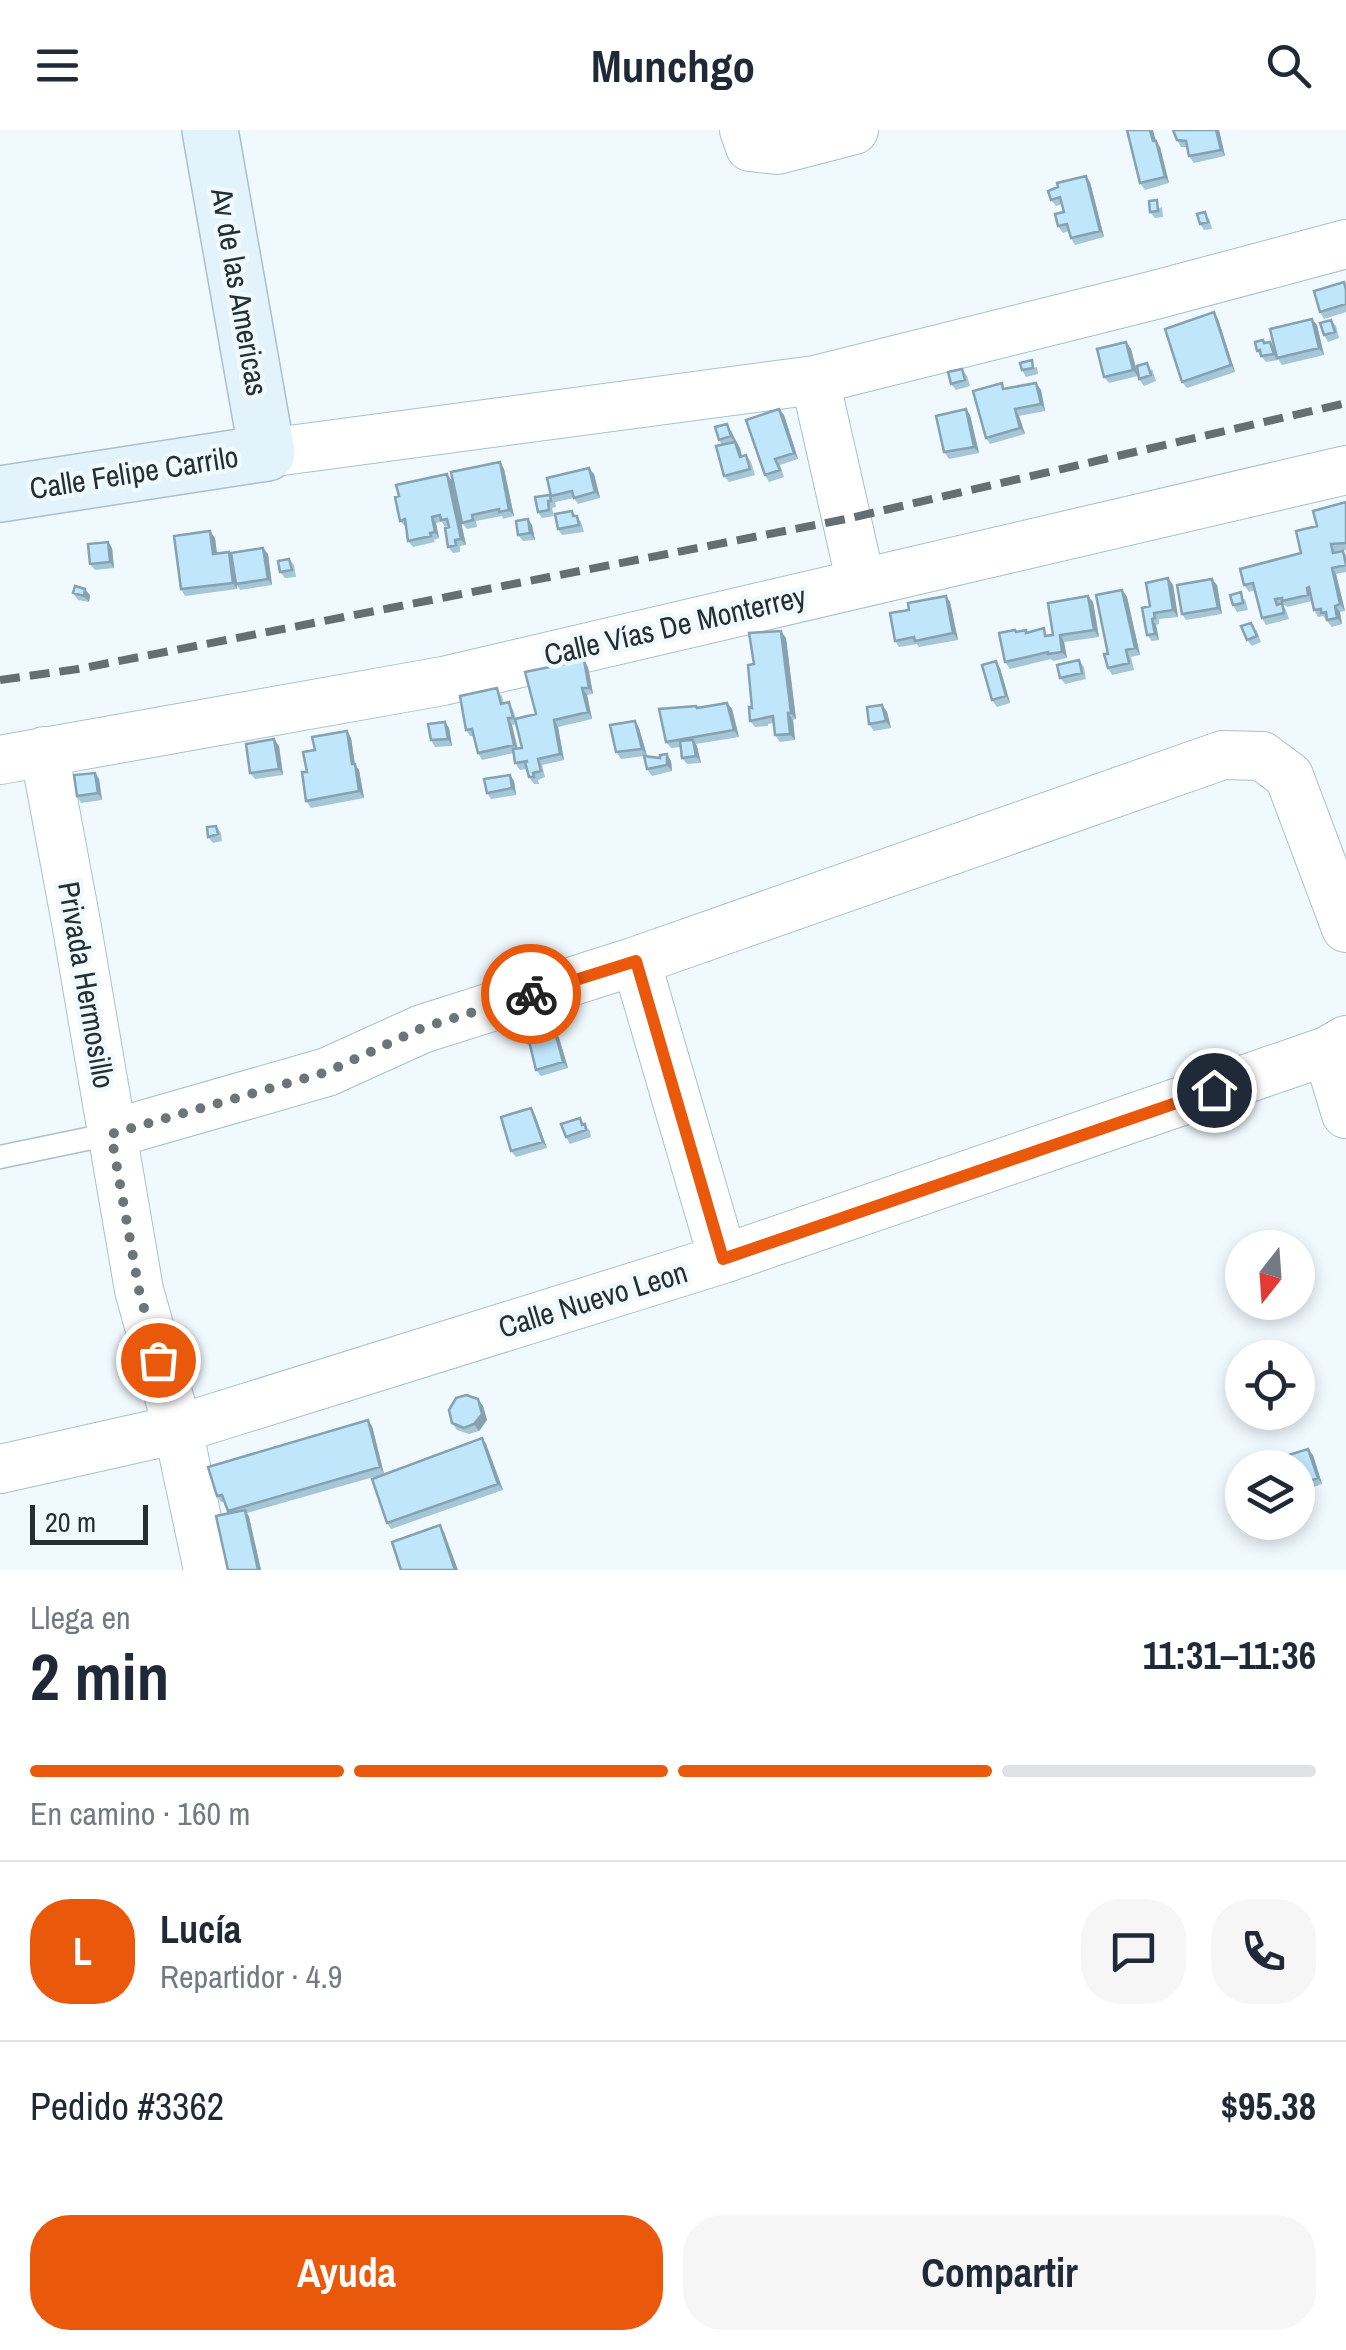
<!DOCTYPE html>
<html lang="es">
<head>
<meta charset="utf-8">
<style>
  :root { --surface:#fff; --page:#f6f6f7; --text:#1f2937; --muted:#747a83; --line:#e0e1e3; --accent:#ea580c }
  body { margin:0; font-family:"Archivo Narrow",sans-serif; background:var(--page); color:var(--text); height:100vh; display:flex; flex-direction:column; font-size:38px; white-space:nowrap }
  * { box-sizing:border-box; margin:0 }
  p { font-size:32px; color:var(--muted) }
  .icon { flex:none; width:55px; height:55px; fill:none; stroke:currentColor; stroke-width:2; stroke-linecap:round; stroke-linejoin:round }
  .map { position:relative; height:1440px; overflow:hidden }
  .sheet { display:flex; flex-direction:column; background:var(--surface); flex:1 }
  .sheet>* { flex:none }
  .needle { width:65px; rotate:197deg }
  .buttons { position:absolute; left:1225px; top:1100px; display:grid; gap:20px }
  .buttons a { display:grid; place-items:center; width:90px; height:90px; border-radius:50%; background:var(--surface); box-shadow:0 5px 15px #0003; font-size:50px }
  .scale { position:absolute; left:30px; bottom:25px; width:118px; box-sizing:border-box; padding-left:10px; border:5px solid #252e33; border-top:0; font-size:28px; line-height:35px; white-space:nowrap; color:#252e33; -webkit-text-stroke:8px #f0f9fe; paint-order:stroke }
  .pin { position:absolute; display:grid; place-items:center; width:85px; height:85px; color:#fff; margin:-42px; border:5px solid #fff; border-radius:50%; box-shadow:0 2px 10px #0007 }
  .courier { position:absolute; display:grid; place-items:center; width:100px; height:100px; margin:-50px; border:8px solid #ea580c; border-radius:50%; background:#fff; color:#222; box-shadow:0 2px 12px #0007 }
  .headline em { font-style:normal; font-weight:700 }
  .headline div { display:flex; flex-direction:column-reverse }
  .headline { display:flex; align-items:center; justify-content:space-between; height:170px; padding:0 30px }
  h1 { font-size:65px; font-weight:700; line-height:75px }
  .bar { display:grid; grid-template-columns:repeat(4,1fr); gap:15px 10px; align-content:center; height:120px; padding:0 30px }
  .bar i { height:12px; border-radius:8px; background:var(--line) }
  .bar .active { background:var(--accent) }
  .bar p { grid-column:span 4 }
  .line { display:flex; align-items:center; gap:25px; padding:0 30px; border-top:2px solid var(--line) }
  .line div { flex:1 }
  .round { display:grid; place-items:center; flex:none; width:105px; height:105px; border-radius:40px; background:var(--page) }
  .primary-button { display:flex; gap:20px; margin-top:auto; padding:20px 30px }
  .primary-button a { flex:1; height:115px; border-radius:40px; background:var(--accent); color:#fff; font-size:40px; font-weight:700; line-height:115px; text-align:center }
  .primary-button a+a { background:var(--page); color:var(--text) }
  header { display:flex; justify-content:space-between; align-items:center; height:130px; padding:0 30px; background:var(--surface); font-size:45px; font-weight:700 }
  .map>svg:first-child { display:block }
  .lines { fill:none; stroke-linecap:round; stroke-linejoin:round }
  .lane-casing { stroke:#aac0cc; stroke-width:25 }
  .street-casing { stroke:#aac0cc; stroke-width:50 }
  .secondary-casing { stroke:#aac0cc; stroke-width:58 }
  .lane { stroke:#fff; stroke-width:22 }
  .street { stroke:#fff; stroke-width:48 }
  .secondary { stroke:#e3f3fb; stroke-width:55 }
  .rail { stroke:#656e73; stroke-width:8; stroke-dasharray:20 10; stroke-linecap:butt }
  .wall { fill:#a4c6d7; fill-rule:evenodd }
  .shaded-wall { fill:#86a1af }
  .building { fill:#bfe6fa; stroke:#86a1af; stroke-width:2.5 }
  .done { stroke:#6c757a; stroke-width:10; stroke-dasharray:0 18 }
  .route { stroke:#ea580c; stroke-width:12 }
  .labels { text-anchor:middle; stroke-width:9; stroke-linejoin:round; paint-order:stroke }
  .street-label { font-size:30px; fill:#252e33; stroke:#f0f9fe }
</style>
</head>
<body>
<header><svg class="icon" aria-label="menu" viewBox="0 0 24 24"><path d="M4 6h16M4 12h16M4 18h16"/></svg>Munchgo<svg class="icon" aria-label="search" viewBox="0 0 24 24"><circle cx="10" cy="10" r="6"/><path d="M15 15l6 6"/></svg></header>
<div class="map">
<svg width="1346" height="1440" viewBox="0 0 1346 1440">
  <rect width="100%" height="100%" fill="#f0f9fe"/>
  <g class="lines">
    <g class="lane-casing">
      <path id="lane" d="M0,1027L111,1004"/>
    </g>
    <g class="street-casing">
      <path id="street" d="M744,0L750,17L777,20L854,0
        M815,250L861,453
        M267,323L815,250L1155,165L1346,114
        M44,621L76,792L139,1160L178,1299L208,1440
        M0,630L443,551L1346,340
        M636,831L1223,625L1262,626L1289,646L1346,798
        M1327,921L1346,984
        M111,1004L327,942L422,899L636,831L723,1129
        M0,1339L178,1299L723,1129L1327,921L1346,910"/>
    </g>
    <g class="secondary-casing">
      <path id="secondary" d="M0,364L267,323L210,0"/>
    </g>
    <use href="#lane" class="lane"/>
    <use href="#street" class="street"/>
    <use href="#secondary" class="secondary"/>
    <path class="rail" d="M0,550L78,539L846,389L1346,273"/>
  </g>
  <path class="wall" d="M1219,0L1225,26L1194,33L1189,26L1187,17H1181L1177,10Z
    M1156,11L1160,17L1169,53L1145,60L1140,53Z
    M1090,52L1104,107L1075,115L1071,108L1069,101L1063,103L1058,96L1064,82L1062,74L1056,76L1051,70Z
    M1162,77L1163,87L1155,88L1150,82Z
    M1209,88L1212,99L1204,100L1200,94Z
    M1346,156V182L1324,189L1320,182Z
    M1214,182L1218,189L1235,242L1187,258L1182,252Z
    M1312,189L1317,195L1324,225L1282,235L1278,229V230L1266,232L1257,221L1270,212L1274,218Z
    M1331,190L1336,196L1339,208L1328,212L1324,205Z
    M1126,212L1131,219L1138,246L1109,253L1104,247Z
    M1037,237L1038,244L1026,247L1022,240Z
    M962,239L967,246L970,256L956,260L951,254Z
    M1152,239L1156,251L1144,256L1139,249Z
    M1036,253L1041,260L1045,281L1019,286L1025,304L990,314L986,308L1005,259Z
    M779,279L784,285L798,329L780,335L784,347L769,352L765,345Z
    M966,279L970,285L979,323L949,329L944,322Z
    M731,300L742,327L746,325L751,332L755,345L729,352L724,346L722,315L719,310Z
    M500,332L504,339L514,386L503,389L502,386L476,391L477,397L467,399L462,393Z
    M447,344L452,351L466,415L460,416V422L453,423L448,417L449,396L445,397L442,392L436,393L439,408L434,410L435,412L413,417L408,411L406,397L400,391Z
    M594,344L600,368L578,374L574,368L555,372L556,377L552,378L554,386L542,388L538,382L550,365Z
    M1346,372V420L1335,421L1336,423L1343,421L1346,425V442L1336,444L1345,481L1340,482L1342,494L1332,497L1323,486L1318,487L1314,480L1312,471L1287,477L1285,475H1283L1286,480L1289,489L1266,495L1262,488L1255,460L1249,462L1244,455L1301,423L1317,396Z
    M572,381L581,392L584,402L562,405L558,399Z
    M528,389L532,395L535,410L523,411L518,405Z
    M215,408L217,424L231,426L268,424L272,455L240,460L237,455V459L185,466L181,459Z
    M108,412L112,418L114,438L95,440L90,434Z
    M289,429L294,435L296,447L285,448L280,442Z
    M1168,448L1173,455L1178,487L1159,489V494L1156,495L1159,510L1152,511L1147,505L1150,476Z
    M1217,455L1222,484L1186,490L1182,484Z
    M1122,460L1127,467L1140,525L1131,527L1134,540L1112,545L1108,538V524Z
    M73,463L90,465L89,472L78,470Z
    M946,466L950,472L958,510L919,517L917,514L899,517L895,511L909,480Z
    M1245,469L1248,480L1237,482L1233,475Z
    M1093,472L1099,507L1064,512L1067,528L1053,531L1051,529L1010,539L1005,532L1017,502L1053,505Z
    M1256,499L1261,512L1252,516L1247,510Z
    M786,508L796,589L793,590L795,610L780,612L775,605L774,593L768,594V596L755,597L750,591L754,534Z
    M1079,530L1084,537L1086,549L1065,554L1060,548Z
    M588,537L593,564L587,565L592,589L558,597L564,630L542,635L545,647L538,650L539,654H534L529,647L527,639L520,640L515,633L513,623L482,630L478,623L474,606H470L466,600L501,564L504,573L513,579L516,589L536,584ZM516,594L522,618H518L512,595Z
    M1000,538L1010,573L997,577L992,570Z
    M727,573L732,579L739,607L696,614L701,633L687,634L682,628L681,617L671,618L666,612L696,576L698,578Z
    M882,575L887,582L891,598L874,601L869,594Z
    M635,591L639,598L647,626L671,631L672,641L652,646L647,639L644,626L621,629L616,622Z
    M445,592L449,598L452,616L435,617L431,610Z
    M347,601L351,608L355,635L359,640L364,668L311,678L306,671L315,620Z
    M279,616L283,645L255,649L250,643Z
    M95,643L99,649L102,670L81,673L77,666Z
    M510,645L514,651L516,665L491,669L487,663Z
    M216,696L221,703L222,711L213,713L208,707Z
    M538,896L543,904L555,902L559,908L568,938L541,946L536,940L530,914L528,915L523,908Z
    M535,985L547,1018L516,1027L511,1021Z
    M580,988L590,1001L591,1007L570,1014L566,1007Z
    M478,1269L483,1276L487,1290L479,1301L469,1304L457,1300L452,1293Z
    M372,1296L384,1344L247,1383L249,1387L261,1440H228L230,1384L224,1372H221L217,1366Z
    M482,1308L486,1314L503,1360L391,1399L387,1393Z
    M1313,1325L1322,1354L1298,1363V1338Z"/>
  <path class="shaded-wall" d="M1150,0H1153L1156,11L1160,17L1169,53L1165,47Z
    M1216,0H1219L1225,26L1221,20Z
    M1086,46L1090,52L1104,107L1100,101Z
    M1214,182L1218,189L1235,242L1231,235Z
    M1312,189L1317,195L1324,225L1319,218Z
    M1126,212L1131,219L1138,246L1133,240Z
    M1036,253L1041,260L1045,281L1041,274Z
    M779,279L784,285L798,329L794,323Z
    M966,279L970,285L979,323L974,317Z
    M1015,279L1019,286L1025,304L1020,298Z
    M727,294L740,318L744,334L740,327L735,313L731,306Z
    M500,332L504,339L514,386L509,380Z
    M589,338L594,344L600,368L595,362Z
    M447,344L452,351L466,415L461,409Z
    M432,387L436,393L439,408L435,402Z
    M528,389L532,395L535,410L530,403Z
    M210,401L215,408L218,431L213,424Z
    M108,412L112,418L114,438L110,432Z
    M263,418L268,424L272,455L268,449Z
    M229,422L233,429L237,459L233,453Z
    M1332,438L1336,444L1345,481L1340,474Z
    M1168,448L1173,455L1178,487L1173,480Z
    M1212,449L1217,455L1222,484L1218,478Z
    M85,459L90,465L89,472L84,466Z
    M1122,460L1127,467L1140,525L1135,518Z
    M946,466L950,472L958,510L953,503Z
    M1088,466L1093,472L1099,507L1094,500Z
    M1335,476L1340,482L1342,494L1337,488Z
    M1152,489L1156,495L1159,510L1155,504Z
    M781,501L786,508L796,589L791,583Z
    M1060,505L1064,512L1067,528L1062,522Z
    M584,530L588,537L593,564L589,558Z
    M996,531L1000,538L1010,573L1006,566Z
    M582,558L587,565L592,589L588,582Z
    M727,573L732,579L739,607L734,600Z
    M882,575L887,582L891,598L886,591Z
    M788,583L793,590L795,610L790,604Z
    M508,588L512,595L518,622L514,615Z
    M554,590L558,597L564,630L560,624Z
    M635,591L639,598L647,626L642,619Z
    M445,592L449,598L452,616L448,609Z
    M347,601L351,608L355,635L359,640L364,668L359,661L352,634Z
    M274,609L279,616L283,645L279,639Z
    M693,610L697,616L701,633L696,626Z
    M667,624L671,631L672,641L667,635Z
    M95,643L99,649L102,670L98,663Z
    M510,645L514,651L516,665L512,658Z
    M555,902L559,908L568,938L563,932Z
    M531,978L535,985L547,1018L543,1012Z
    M478,1269L483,1276L487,1290L479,1301L474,1294Z
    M368,1290L372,1296L384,1344L380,1337Z
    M482,1308L486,1314L503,1360L498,1354Z
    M1308,1319L1313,1325L1322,1354L1318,1348Z
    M245,1380L249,1387L261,1440H258Z
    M440,1395L444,1402L458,1440H455Z"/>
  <path class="building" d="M1127,0H1150L1153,11H1156L1165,47L1140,53Z
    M1173,0H1216L1221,20L1189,26L1186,11L1177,10Z
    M1086,46L1100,101L1071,108L1067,94L1058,96L1055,84L1064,82L1060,67L1051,70L1048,61L1058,57L1057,53Z
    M1157,70L1158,81L1150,82L1149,71Z
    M1205,82L1208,92L1200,94L1197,84Z
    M1344,152L1346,160V174L1320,182L1314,161Z
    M1214,182L1231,235L1182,252L1165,199Z
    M1312,189L1319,218L1277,228L1270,199Z
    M1331,190L1335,202L1324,205L1320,193Z
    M1263,210L1264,213L1270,212L1274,224L1261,226L1260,220L1257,221L1255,212Z
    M1126,212L1133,240L1104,247L1097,219Z
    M1032,230L1033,238L1022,240L1020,233Z
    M1147,233L1151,245L1139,249L1137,236Z
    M962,239L965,250L951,254L948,242Z
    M1002,253L1003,259L1036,253L1041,274L1015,279L1020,298L986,308L973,261Z
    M779,279L794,323L775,329L780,340L765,345L746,290Z
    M966,279L974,317L944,322L936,286Z
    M727,294L731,306L719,310L715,297Z
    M735,312L740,327L746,325L750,339L724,346L716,316Z
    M500,332L509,380L499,382V379L472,385L473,390L462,393L451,342Z
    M589,338L595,362L574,368L572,361L551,366L547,348Z
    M447,344L461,409L455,410L456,415L448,417L445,398L449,397L447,389L441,390L440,385L432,387L435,402L430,403L431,406L408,411L405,389L400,391L395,367L399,366L396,355Z
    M550,365L551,371H548L549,380L538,382L535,367Z
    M1346,372V413L1331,414L1333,423L1343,421L1346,435L1332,438L1340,474L1335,476L1337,488L1327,490L1326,482L1321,483V479L1314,480L1309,457L1307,458L1308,465L1282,471V468L1275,469L1277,475L1282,473L1284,483L1262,488L1253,453L1244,455L1240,439L1301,423L1296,401L1317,396L1313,381Z
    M572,381L573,386H577L579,395L558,399L555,384Z
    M528,389L530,403L518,405L516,391Z
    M210,401L213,424L229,422L233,453L181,459L174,406Z
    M108,412L110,432L90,434L88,414Z
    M263,418L268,449L236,454L231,423Z
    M289,429L292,440L280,442L278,431Z
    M1168,448L1173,480L1154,483L1155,488L1152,489L1155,504L1147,505L1142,478L1150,476L1146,453Z
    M1212,449L1218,478L1182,484L1177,455Z
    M75,456L85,459L84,466L73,463Z
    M1122,460L1135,518L1126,520L1129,533L1108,538L1104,524H1108L1096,465Z
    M1241,462L1243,473L1233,475L1230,465Z
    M946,466L953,503L915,511L914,507L895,511L890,483L909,480L908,473Z
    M1088,466L1094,500L1060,505L1062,522L1048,524V522L1005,532L999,503L1015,500L1016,502L1026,500V503L1044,498L1045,506L1053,505L1048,473Z
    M1251,493L1257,506L1247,510L1241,496Z
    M781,501L791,583H788L790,604L775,605L773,586L750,591L749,577L752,578L748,535L754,534L749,503Z
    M584,530L589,558H582L588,582L554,590L560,624L538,629L541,641L533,643L534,647H529L525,632L528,631L515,633L513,619L522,618L515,589L536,584L525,542Z
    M1079,530L1082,543L1060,548L1057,535Z
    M996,531L1006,566L992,570L982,535Z
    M497,558L501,574L509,572L513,588H508L514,615L478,623L472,599L466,600L460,566Z
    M727,573L734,600L666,612L659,579L696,576L697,578Z
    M882,575L886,591L869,594L867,577Z
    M635,591L642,619L616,622L610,595Z
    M445,592L448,609L431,610L428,594Z
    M347,601L352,634H355L359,661L306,671L302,642H307L303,622L315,620L312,607Z
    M274,609L279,639L250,643L246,614Z
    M693,610L696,626L682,628L680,611Z
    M667,624V635L647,639L644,626L660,628V625Z
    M95,643L98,663L77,666L74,645Z
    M510,645L512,658L487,663L484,649Z
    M216,696L218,704L208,707L207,697Z
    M538,896L540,904L555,902L563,932L536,940L528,907L523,908L522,901Z
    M531,978L543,1012L511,1021L501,987Z
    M580,988L582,995L585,994L586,1000L566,1007L561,994Z
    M466,1265L478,1269L482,1284L474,1294L464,1298L452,1293L449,1280L456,1268Z
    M368,1290L380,1337L228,1381L222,1365L217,1366L208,1337Z
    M482,1308L498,1354L387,1393L372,1349Z
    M1308,1319L1318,1348L1298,1355V1338H1257L1256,1335Z
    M245,1380L258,1440H228L216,1386Z
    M440,1395L455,1440H401L392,1412Z"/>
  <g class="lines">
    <path class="done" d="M158,1230L139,1160L111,1004L327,942L422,898L531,864"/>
    <path class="route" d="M531,864L636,831L723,1129L1214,960"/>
  </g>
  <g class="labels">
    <g class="street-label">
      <text transform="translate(239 162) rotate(80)" y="10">Av de las Americas</text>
      <text transform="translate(134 343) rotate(-9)" y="10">Calle Felipe Carrilo</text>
      <text transform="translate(675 496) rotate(-13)" y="10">Calle Vías De Monterrey</text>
      <text transform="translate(86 855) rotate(80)" y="10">Privada Hermosillo</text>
      <text transform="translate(593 1170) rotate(-17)" y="10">Calle Nuevo Leon</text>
    </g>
  </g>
</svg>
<div class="buttons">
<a><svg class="needle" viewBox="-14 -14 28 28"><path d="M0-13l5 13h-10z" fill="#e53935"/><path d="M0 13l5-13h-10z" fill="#747a83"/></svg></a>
<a><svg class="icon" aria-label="locate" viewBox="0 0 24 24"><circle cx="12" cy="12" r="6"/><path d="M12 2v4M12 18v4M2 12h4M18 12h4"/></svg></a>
<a><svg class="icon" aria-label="layers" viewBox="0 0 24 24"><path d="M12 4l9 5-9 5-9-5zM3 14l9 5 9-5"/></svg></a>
</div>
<div class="scale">20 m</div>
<div class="pin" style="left:158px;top:1230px;background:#ea580c"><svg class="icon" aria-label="bag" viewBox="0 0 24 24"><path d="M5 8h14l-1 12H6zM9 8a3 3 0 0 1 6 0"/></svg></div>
<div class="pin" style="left:1214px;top:960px;background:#1f2937"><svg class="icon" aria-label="home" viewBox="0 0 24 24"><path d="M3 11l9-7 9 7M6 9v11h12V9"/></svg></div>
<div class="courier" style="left:531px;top:864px"><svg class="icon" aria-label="bike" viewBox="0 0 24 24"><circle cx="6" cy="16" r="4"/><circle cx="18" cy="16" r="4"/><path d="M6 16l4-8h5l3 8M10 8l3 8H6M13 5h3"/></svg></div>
</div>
<section class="sheet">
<div class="headline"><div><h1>2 min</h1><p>Llega en</p></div><em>11:31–11:36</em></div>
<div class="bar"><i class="active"></i><i class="active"></i><i class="active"></i><i></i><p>En camino · 160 m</p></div>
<div class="line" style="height:180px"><b class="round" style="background:var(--accent);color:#fff">L</b><div><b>Lucía</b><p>Repartidor · 4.9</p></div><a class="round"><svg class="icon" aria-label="chat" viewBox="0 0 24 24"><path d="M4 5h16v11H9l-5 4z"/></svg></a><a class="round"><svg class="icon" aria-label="phone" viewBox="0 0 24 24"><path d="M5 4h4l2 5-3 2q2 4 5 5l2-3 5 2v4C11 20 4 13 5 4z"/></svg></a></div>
<div class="line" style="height:130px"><div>Pedido #3362</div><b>$95.38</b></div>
<div class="primary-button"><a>Ayuda</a><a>Compartir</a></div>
</section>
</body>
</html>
